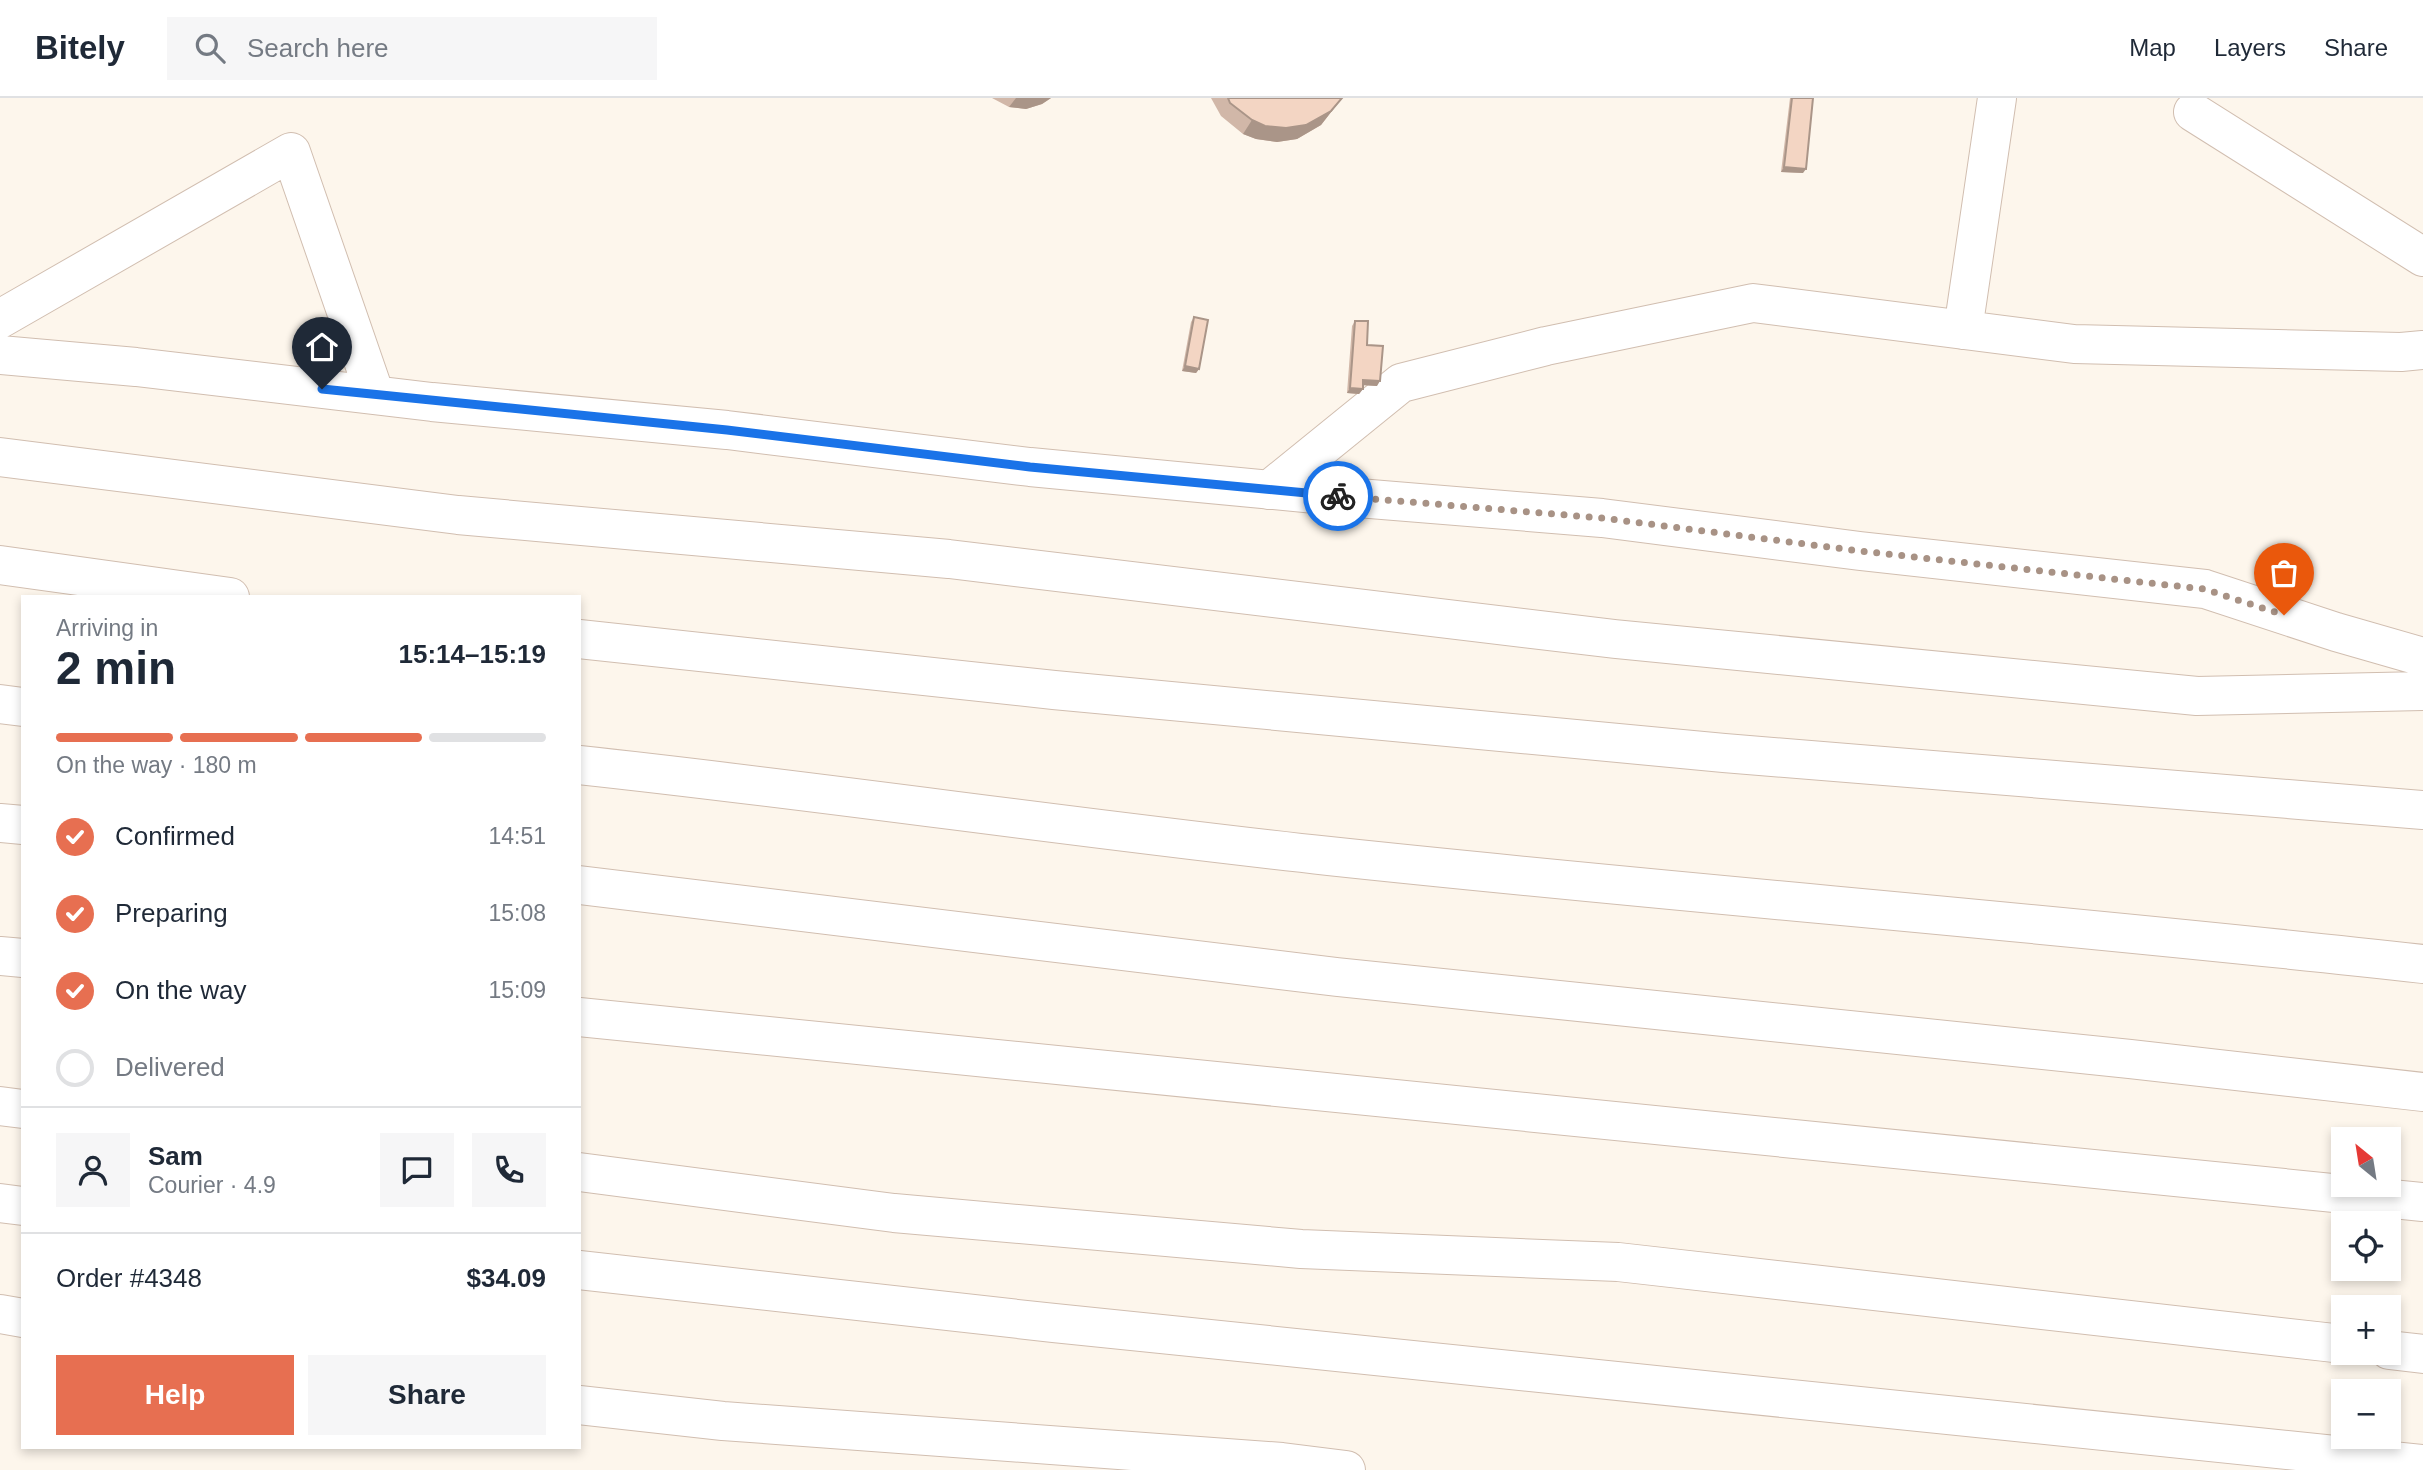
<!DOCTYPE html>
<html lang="en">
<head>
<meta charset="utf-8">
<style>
  :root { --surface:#fff; --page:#f6f6f7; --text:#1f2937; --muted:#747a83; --line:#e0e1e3; --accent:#e76f51 }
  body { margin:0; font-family:Arial,sans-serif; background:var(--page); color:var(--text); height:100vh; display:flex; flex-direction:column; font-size:26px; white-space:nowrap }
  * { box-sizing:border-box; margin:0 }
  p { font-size:23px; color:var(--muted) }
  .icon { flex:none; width:38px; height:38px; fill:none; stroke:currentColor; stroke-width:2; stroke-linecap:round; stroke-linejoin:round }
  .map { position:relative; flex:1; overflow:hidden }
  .panel { position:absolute; left:21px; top:497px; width:560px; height:854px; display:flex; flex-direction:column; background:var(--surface); border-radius:0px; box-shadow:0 4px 10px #0003 }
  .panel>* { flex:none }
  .needle { width:46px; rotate:330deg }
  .fabs { position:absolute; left:2331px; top:1029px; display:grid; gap:14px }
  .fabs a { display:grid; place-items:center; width:70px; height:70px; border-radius:0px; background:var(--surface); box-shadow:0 4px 10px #0003; font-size:35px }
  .pin { position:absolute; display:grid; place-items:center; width:60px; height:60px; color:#fff; margin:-72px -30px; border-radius:50% 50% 50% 0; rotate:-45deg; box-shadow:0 0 7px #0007 }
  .pin .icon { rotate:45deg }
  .courier { position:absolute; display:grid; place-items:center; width:70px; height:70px; margin:-35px; border:5px solid #1a73e8; border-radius:50%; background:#fff; color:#222; box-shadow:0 2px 9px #0007 }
  .headline em { font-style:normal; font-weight:700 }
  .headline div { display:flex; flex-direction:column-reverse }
  .headline { display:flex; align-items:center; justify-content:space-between; height:119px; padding:0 35px }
  h1 { font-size:46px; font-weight:700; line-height:52px }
  .bar { display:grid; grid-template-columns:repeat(4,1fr); gap:10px 7px; align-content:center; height:84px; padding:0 35px }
  .bar i { height:9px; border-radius:5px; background:var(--line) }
  .bar .selected { background:var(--accent) }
  .bar p { grid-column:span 4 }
  .line { display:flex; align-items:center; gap:18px; padding:0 35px; border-top:2px solid var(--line) }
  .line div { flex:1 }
  .round { display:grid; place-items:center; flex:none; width:74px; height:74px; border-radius:0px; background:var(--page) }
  ol { padding:0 35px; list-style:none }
  li { display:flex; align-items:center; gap:21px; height:77px }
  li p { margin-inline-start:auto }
  li .icon { padding:7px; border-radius:50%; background:var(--accent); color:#fff; stroke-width:4 }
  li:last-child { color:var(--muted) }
  li i { width:38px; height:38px; border:4px solid var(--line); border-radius:50% }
  .primary-button { display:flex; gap:14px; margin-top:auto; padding:14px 35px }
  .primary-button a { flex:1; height:80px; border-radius:0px; background:var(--accent); color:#fff; font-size:28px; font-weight:700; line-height:80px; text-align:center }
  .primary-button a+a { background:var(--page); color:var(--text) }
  header { display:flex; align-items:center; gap:42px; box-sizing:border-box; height:98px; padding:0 35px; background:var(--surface); border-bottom:2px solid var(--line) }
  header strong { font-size:33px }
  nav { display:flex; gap:38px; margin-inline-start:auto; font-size:24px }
  .search { width:490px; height:63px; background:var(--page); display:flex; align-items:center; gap:18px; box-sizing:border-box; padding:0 24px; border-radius:0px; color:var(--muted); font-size:26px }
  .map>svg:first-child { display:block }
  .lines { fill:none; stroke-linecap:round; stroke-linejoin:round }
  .minor-casing { stroke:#d1beb0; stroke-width:40 }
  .minor { stroke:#fff; stroke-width:38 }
  .wall { fill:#d1b7a8 }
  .shaded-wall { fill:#aa9588 }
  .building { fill:#f3d5c3; stroke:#aa9588; stroke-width:2 }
  .done { stroke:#a89285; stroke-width:7; stroke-dasharray:0 12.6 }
  .route { stroke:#1a73e8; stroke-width:9 }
</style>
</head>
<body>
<header>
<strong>Bitely</strong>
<div class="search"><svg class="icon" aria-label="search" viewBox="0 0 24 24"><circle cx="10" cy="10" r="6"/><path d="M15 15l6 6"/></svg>Search here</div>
<nav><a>Map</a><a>Layers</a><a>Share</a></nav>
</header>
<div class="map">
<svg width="2423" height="1372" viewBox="0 0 2423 1372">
  <rect width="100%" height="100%" fill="#fdf6ec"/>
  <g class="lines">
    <g class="minor-casing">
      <path id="minor" d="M2193,14L2423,159
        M0,221L291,54L375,297
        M1963,232L1997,0
        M0,257L136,269L432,304L727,332L1030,369L1346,399L1602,420L1860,453L2205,491L2336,534L2423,559
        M0,359L458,417L949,461L1615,541L2197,598L2423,593
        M1269,392L1401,285L1546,248L1753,205L2074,246L2401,254L2423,252
        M0,467L230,499
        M579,541L1054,592L1724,655L2423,712
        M0,606L23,609
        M579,667C830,694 1078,731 1329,758C1693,797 2059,825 2423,866
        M0,725L23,727
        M579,787L1337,879L2130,961L2423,994
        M0,858L23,860
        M579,919L2423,1104
        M0,1008L23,1011
        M579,1074L894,1115L1301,1151L1618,1164L2343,1246
        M0,1105L23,1108
        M579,1172L1054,1225L2423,1366
        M0,1216L23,1220
        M2389,1252L2423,1256
        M579,1307L723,1323L1282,1364L1346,1372"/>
    </g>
    <use href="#minor" class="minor"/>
  </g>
  <path class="wall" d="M992,0H1051L1042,6L1026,11L1009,9Z
    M1211,0H1342L1321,27L1297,41L1277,44L1256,41L1243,36L1221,18Z
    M1790,0H1813L1803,75L1781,74Z
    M1194,219L1199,271L1196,275L1182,273L1191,224Z
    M1355,223L1367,247L1377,288L1363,287V291L1359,296L1347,295L1352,228Z"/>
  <path class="shaded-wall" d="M1016,0H1051L1042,6L1026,11L1009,9Z
    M1342,0L1321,27L1297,41L1277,44L1256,41L1243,36L1252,22Z
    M1784,69L1806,71L1803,75L1781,74Z
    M1185,268L1199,271L1196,275L1182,273Z
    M1363,282L1380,283L1377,288L1360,287Z
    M1350,290L1363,291L1359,296L1347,295Z"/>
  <path class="building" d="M1228,0H1342L1331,13L1306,27L1286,30L1265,28L1252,22L1230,5Z
    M1792,0H1813L1806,71L1784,69Z
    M1194,219L1208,222L1199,271L1185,268Z
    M1355,223H1368L1367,247L1383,248L1380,283L1363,282V291L1350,290Z"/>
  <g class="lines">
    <path class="done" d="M1338,398L1602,420L1860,453L2204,491L2284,517"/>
    <path class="route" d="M322,291L727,332L1030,369L1338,398"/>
  </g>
</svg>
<div class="fabs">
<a><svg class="needle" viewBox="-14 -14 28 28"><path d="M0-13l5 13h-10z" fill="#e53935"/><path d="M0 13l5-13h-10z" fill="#747a83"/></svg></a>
<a><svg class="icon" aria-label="locate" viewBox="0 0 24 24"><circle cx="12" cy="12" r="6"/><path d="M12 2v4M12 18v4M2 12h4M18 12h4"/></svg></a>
<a>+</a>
<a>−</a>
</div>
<div class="pin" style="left:2284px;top:517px;background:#ea580c"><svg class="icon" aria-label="bag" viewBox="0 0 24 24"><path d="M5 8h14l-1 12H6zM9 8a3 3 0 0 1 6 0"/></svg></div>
<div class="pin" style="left:322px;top:291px;background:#1f2937"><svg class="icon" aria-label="home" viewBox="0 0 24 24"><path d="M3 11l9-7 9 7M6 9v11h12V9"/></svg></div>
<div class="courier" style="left:1338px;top:398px"><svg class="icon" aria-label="bike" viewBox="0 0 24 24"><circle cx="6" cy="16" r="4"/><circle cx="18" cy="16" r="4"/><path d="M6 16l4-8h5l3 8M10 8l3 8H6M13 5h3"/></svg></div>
<section class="panel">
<div class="headline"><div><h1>2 min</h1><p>Arriving in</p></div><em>15:14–15:19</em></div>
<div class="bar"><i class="selected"></i><i class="selected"></i><i class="selected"></i><i></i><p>On the way · 180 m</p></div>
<ol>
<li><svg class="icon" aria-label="check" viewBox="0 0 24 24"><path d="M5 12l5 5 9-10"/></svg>Confirmed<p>14:51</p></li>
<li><svg class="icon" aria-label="check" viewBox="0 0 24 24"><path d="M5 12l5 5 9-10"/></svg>Preparing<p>15:08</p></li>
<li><svg class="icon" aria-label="check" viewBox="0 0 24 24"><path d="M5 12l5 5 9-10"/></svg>On the way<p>15:09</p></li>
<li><i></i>Delivered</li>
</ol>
<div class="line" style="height:126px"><a class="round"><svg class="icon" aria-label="person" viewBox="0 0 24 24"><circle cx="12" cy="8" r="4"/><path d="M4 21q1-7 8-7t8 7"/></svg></a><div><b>Sam</b><p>Courier · 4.9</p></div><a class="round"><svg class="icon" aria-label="chat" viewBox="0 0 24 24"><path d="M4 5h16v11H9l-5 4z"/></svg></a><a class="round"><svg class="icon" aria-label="phone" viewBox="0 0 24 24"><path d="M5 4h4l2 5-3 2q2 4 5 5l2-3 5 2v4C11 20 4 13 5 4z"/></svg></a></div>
<div class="line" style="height:91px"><div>Order #4348</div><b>$34.09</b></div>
<div class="primary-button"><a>Help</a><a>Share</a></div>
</section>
</div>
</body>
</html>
